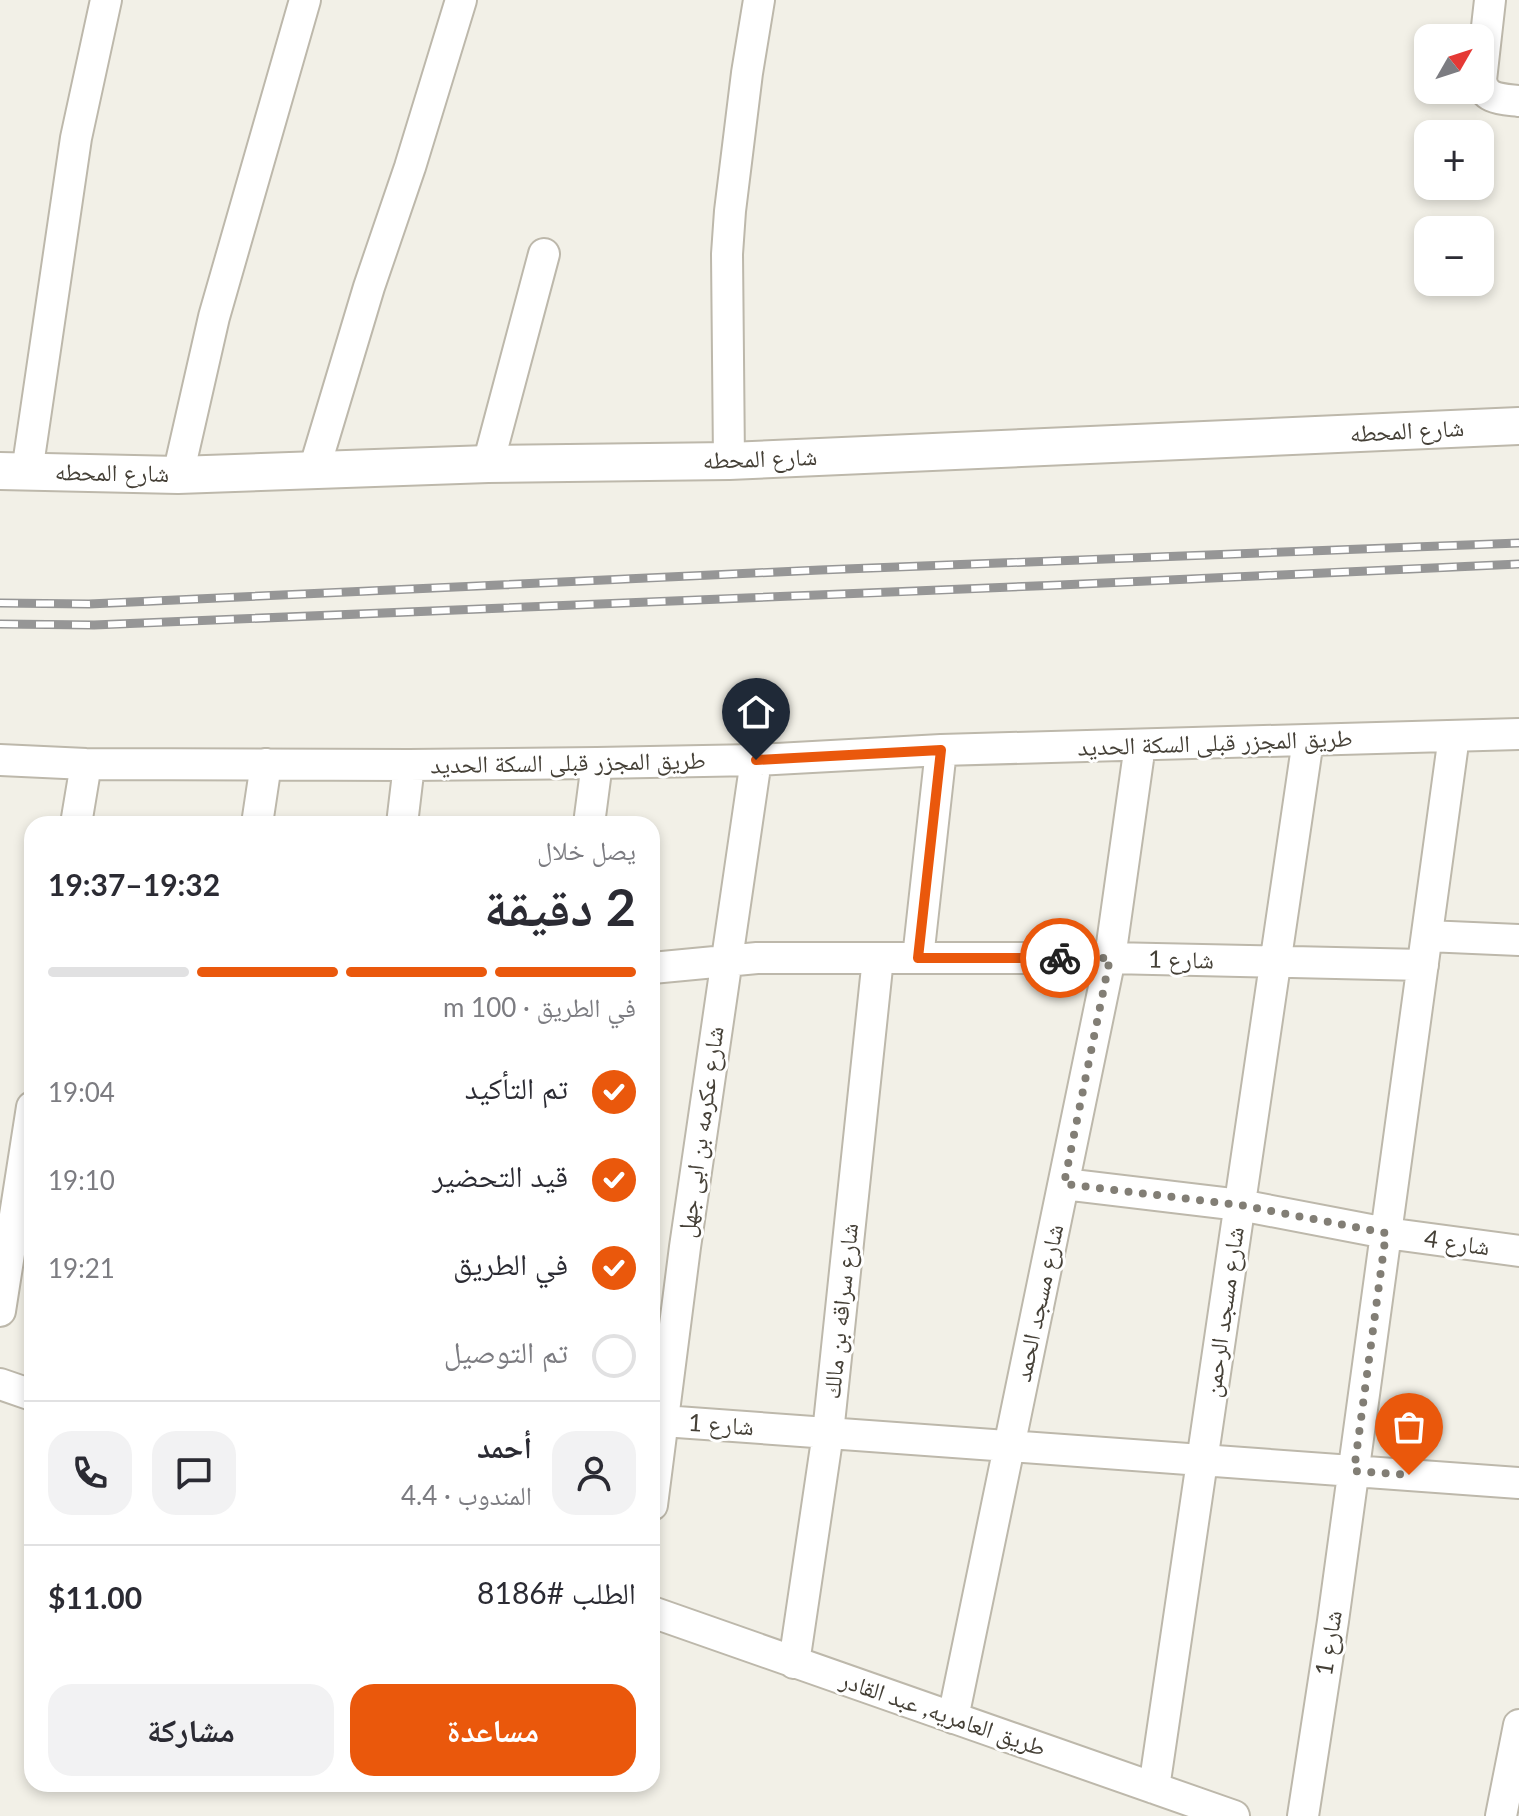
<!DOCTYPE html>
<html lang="ar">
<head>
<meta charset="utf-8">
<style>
  :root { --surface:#fff; --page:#f2f2f3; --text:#2b2b33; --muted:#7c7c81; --line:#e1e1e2; --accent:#ea580c }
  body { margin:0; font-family:Lato,"Noto Naskh Arabic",sans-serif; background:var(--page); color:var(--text); direction:rtl; height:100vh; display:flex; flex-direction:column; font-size:30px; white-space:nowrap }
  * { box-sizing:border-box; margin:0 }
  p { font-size:26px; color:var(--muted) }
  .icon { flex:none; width:44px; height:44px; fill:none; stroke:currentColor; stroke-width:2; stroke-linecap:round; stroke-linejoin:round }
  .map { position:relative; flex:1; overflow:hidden; direction:ltr }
  .side { position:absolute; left:24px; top:816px; width:636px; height:976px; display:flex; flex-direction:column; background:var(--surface); border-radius:24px; box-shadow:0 4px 12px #0003; direction:rtl }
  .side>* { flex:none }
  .needle { width:52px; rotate:51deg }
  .controls { position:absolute; left:1414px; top:24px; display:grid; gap:16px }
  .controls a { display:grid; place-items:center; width:80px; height:80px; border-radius:16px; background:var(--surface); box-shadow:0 4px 12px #0003; font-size:40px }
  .pin { position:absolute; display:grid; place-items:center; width:68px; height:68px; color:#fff; margin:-82px -34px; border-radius:50% 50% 50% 0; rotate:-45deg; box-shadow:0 0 8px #0007 }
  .pin .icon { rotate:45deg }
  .courier { position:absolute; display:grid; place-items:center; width:80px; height:80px; margin:-40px; border:6px solid #ea580c; border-radius:50%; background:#fff; color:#222; box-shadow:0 2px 10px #0007 }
  .head em { font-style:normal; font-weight:700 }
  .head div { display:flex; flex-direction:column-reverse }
  .head { display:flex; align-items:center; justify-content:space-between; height:136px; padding:0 24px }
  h1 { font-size:52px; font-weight:700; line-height:60px }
  .bar { display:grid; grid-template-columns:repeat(4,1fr); gap:12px 8px; align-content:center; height:96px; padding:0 24px }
  .bar i { height:10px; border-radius:6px; background:var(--line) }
  .bar .active { background:var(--accent) }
  .bar p { grid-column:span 4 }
  .line { display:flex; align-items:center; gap:20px; padding:0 24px; border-top:2px solid var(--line) }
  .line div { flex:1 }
  .round { display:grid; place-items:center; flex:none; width:84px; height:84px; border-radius:24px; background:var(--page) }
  ol { padding:0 24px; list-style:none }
  li { display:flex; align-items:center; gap:24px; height:88px }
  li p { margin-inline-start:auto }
  li .icon { padding:8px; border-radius:50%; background:var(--accent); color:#fff; stroke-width:4 }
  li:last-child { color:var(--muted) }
  li i { width:44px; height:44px; border:4px solid var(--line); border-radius:50% }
  .action { display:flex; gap:16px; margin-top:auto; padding:16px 24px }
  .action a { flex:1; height:92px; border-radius:24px; background:var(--accent); color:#fff; font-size:32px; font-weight:700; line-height:92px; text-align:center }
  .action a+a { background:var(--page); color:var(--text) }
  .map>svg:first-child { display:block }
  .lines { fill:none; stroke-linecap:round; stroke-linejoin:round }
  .minor-casing { stroke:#bdb8ab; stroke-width:34 }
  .tertiary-casing { stroke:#bdb8ab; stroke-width:40 }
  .minor { stroke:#fff; stroke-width:30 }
  .tertiary { stroke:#fff; stroke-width:36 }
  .rail-casing { stroke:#969696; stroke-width:9 }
  .rail { stroke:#fff; stroke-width:6; stroke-dasharray:18; stroke-linecap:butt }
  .done { stroke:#827e75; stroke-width:8; stroke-dasharray:0 14.4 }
  .route { stroke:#ea580c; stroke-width:10 }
  .labels { text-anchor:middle; stroke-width:6; stroke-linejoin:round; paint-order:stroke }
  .street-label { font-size:24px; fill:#454037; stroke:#fff }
</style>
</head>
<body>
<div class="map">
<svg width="1519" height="1816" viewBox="0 0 1519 1816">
  <rect width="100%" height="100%" fill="#f2f0e7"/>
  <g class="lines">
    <g class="minor-casing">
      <path id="minor" d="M1490,0L1481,80C1484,100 1502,99 1519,101
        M729,461L727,254L730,211L747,73L759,0
        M488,464L544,254
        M314,470L369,287L410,167L461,0
        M27,472L76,138L106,0
        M178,475L214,317L305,0
        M0,760L86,764L409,765L597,763L756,760L941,750L1519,734
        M76,824L86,764
        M257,824L266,764
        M402,824L409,765
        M589,824L597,763
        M1427,936L1519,940
        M918,958L941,750
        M652,968L757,958H1110L1423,965
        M1064,1184L1240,1205L1386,1233L1519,1251
        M0,1311L32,1107
        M0,1384L32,1395
        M663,1421L1519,1483
        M652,1505L685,1247L756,760
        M652,1612L1234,1816
        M794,1663L828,1433L878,958
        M953,1718L1110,958L1140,745
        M1154,1788L1308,740
        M1303,1816L1333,1621L1454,736
        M1501,1816L1519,1725"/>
    </g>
    <g class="tertiary-casing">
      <path id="tertiary" d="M0,471L178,475L488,464L729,461L1519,426"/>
    </g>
    <use href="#minor" class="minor"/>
    <use href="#tertiary" class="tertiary"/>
    <g class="rail-casing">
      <path id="rail" d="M0,603L89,604L820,570L1519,543
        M0,624L94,625L1060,585L1519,564"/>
    </g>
    <use href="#rail" class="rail"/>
  </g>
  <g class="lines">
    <path class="done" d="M1060,958H1110L1064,1184L1240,1205L1386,1233L1354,1471L1409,1475"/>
    <path class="route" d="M756,760L941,750L918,958H1060"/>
  </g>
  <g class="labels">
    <g class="street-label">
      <text transform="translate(1407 431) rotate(-3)" y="8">شارع المحطه</text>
      <text transform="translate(760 459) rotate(-2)" y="8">شارع المحطه</text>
      <text transform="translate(112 473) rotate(1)" y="8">شارع المحطه</text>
      <text transform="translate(1215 743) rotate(-2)" y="8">طريق المجزر قبلى السكة الحديد</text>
      <text transform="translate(568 763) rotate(-1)" y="8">طريق المجزر قبلى السكة الحديد</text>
      <text transform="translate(1181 960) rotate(1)" y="8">شارع 1</text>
      <text transform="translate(701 1132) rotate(-82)" y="8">شارع عكرمه بن ابى جهل</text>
      <text transform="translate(1457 1243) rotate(8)" y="8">شارع 4</text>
      <text transform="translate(1039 1303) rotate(-78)" y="8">شارع مسجد الحمد</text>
      <text transform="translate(841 1311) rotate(-84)" y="8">شارع سراقه بن مالك</text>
      <text transform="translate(1224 1312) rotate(-82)" y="8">شارع مسجد الرحمن</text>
      <text transform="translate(721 1425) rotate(4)" y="8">شارع 1</text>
      <text transform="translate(1329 1643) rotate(-81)" y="8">شارع 1</text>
      <text transform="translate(943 1714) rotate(19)" y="8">طريق العامريه, عبد القادر</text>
    </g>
  </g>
</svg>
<div class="controls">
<a><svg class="needle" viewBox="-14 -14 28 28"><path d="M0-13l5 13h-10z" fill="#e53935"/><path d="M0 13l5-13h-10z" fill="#7c7c81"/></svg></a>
<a>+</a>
<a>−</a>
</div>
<div class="pin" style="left:1409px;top:1475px;background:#ea580c"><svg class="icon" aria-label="bag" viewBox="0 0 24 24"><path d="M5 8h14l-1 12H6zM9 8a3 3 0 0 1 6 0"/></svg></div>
<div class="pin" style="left:756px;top:760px;background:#1f2937"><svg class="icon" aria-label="home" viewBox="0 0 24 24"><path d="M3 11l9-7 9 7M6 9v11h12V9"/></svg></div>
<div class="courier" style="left:1060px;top:958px"><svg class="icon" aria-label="bike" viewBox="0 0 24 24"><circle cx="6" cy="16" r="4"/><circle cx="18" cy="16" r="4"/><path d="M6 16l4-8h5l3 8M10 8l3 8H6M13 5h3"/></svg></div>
<section class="side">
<div class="head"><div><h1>2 دقيقة</h1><p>يصل خلال</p></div><em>19:32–19:37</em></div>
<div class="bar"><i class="active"></i><i class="active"></i><i class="active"></i><i></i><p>في الطريق · 100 m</p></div>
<ol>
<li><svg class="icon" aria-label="check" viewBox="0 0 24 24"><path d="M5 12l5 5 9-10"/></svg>تم التأكيد<p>19:04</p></li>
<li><svg class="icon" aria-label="check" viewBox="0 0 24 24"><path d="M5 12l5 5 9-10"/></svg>قيد التحضير<p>19:10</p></li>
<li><svg class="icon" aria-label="check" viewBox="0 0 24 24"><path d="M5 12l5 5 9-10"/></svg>في الطريق<p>19:21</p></li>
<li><i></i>تم التوصيل</li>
</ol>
<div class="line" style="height:144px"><a class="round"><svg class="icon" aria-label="person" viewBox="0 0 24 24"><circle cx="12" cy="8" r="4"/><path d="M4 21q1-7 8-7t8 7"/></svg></a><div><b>أحمد</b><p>المندوب · 4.4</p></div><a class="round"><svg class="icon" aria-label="chat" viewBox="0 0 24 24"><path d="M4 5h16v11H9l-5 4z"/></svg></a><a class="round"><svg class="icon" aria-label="phone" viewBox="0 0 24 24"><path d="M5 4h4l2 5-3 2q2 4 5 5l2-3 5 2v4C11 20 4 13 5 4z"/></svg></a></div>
<div class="line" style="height:104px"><div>الطلب #8186</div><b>$11.00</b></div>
<div class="action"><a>مساعدة</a><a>مشاركة</a></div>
</section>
</div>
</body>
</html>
